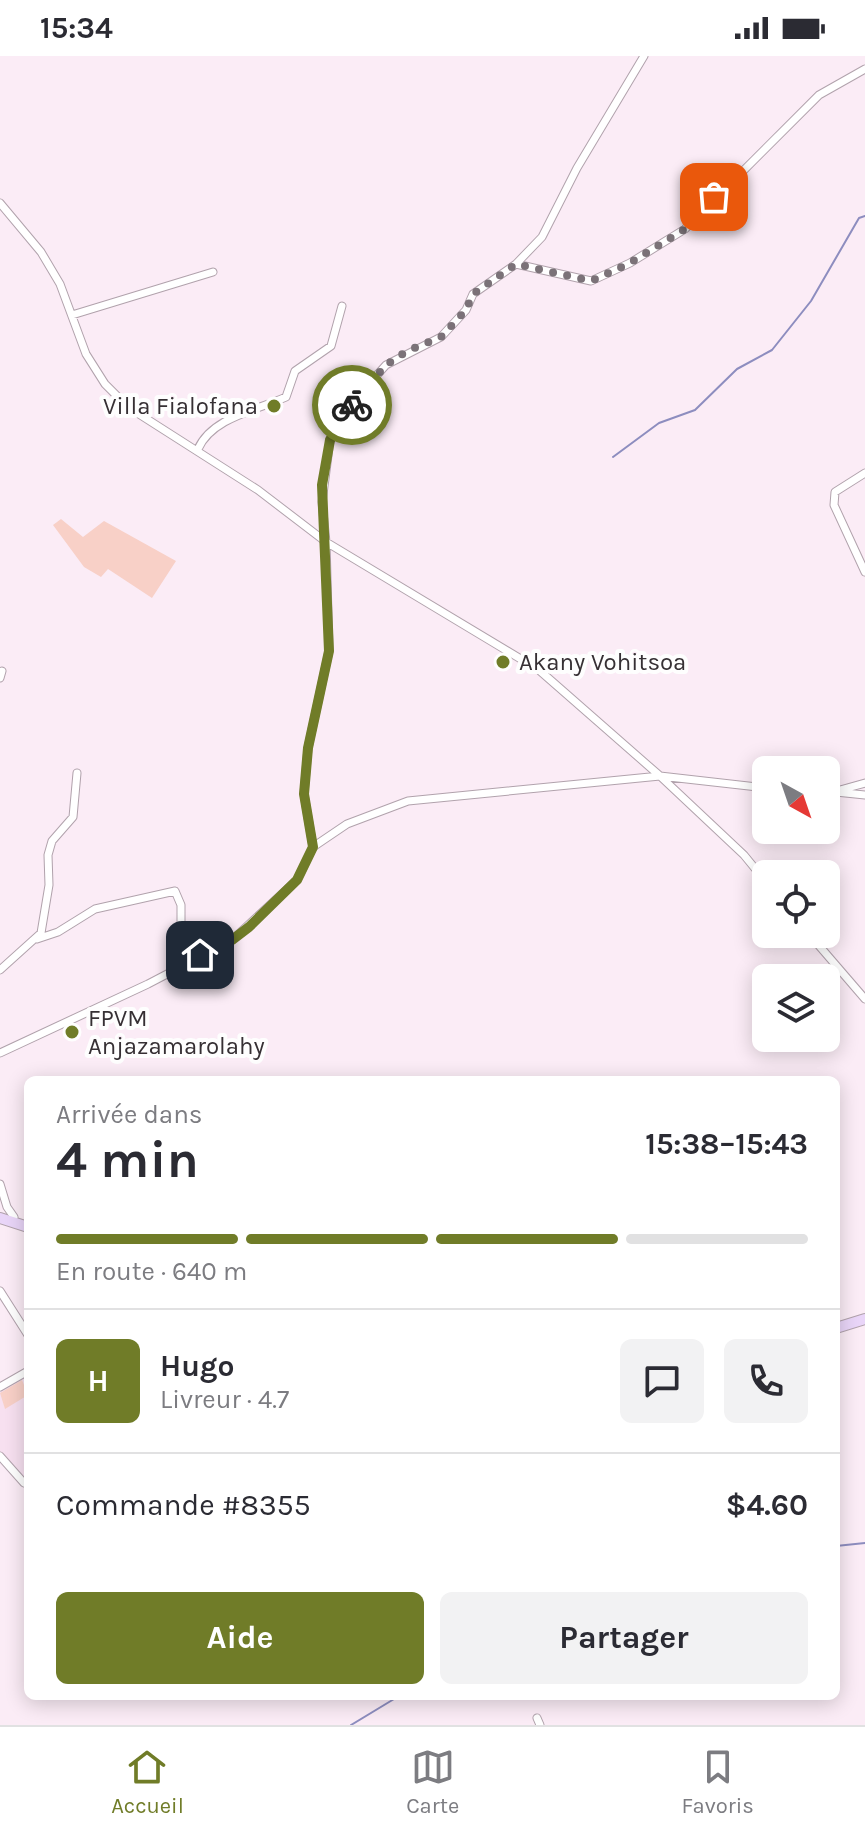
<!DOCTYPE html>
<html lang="fr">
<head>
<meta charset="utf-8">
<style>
  :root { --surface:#fff; --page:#f2f2f3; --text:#2b2b33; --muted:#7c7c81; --line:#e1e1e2; --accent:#707c28 }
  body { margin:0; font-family:Karla,sans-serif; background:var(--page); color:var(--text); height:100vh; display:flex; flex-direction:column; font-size:30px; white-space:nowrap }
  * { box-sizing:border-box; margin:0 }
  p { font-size:26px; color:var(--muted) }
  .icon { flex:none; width:44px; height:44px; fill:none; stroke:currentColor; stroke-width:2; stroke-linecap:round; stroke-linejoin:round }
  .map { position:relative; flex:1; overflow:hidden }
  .panel { position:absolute; left:24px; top:1020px; width:816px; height:624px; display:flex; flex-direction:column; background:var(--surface); border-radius:12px; box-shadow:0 4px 20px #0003 }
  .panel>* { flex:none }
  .needle { width:52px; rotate:140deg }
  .controls { position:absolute; left:752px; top:700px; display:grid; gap:16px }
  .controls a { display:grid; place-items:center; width:88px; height:88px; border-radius:12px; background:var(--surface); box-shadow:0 4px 20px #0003; font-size:40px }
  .pin { position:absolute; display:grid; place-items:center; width:68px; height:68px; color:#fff; margin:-34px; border-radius:16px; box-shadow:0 4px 12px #0006 }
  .courier { position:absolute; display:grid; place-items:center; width:80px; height:80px; margin:-40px; border:6px solid #707c28; border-radius:50%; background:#fff; color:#222; box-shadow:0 2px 10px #0007 }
  .summary em { font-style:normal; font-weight:700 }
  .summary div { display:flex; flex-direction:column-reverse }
  .summary { display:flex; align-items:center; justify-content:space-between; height:136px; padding:0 32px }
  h1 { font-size:52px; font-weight:700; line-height:60px }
  .bar { display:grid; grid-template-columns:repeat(4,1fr); gap:12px 8px; align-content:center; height:96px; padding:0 32px }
  .bar i { height:10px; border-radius:6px; background:var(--line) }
  .bar .on { background:var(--accent) }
  .bar p { grid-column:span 4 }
  .line { display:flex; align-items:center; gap:20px; padding:0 32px; border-top:2px solid var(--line) }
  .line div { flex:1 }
  .round { display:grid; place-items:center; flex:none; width:84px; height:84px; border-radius:12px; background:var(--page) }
  .action { display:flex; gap:16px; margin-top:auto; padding:16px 32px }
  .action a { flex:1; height:92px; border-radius:12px; background:var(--accent); color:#fff; font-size:32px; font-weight:700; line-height:92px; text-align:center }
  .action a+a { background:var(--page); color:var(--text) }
  .status { display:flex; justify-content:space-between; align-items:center; height:56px; padding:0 40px; background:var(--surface); direction:ltr }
  .status svg { height:22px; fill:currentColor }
  .tab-bar { display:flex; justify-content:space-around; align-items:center; height:112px; border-top:2px solid var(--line); background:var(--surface); font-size:22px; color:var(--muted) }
  .tab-bar a { display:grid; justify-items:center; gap:4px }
  .tab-bar .on { color:var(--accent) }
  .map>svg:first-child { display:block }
  .built { fill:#f7e0f0 }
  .green { fill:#f8d0c7 }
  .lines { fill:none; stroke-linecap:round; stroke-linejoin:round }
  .stream { stroke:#8d8dbf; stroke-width:2 }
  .street-casing { stroke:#b1a2ac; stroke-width:9 }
  .secondary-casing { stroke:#b1a2ac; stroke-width:12 }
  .street { stroke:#fff; stroke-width:7 }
  .secondary { stroke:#e9d5f8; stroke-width:10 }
  .done { stroke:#7b7278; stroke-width:8; stroke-dasharray:0 14.4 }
  .route { stroke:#707c28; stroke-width:10 }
  .poi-dot { fill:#707c28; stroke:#fefefe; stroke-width:3 }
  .labels { text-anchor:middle; stroke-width:8; stroke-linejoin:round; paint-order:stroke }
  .poi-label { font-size:24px; fill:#363034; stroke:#fefefe; text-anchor:start }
</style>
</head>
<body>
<div class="status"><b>15:34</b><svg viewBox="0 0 49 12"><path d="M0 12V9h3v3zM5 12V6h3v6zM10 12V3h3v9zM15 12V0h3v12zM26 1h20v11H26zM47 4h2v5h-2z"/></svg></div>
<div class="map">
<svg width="865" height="1669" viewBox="0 0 865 1669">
  <rect width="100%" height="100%" fill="#fbecf6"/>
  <path class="built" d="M28,1317V1429L0,1397V1333Z"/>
  <path class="green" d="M61,463L83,481L104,465L176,505L152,542L108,513L101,521L84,511L53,469Z
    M22,1324L28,1339L5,1353L0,1337Z"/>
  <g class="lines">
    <path class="stream" d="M613,401L659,367L695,354L737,313L772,294L811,245L859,162L865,160
      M836,1490L865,1487
      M351,1669L399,1640"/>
    <g class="street-casing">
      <path id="street" d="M0,147L41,196L60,228L86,298L105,328L128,351L258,434L326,486L539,614L660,720L744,799L766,826
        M516,208L591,225L630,207L685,173L819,39L865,13
        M72,259L213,216
        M198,393C212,361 258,354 286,341L295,315L331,290L342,250
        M865,417L835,436L834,449L865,516
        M0,622L2,615
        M840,734L865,727
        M826,735L865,739
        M313,791L304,738L308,692L329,595L326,486L322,446L330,384L358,340L386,309L441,281L466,254L473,238L516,208L542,181L577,112L644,0
        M809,878L865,943
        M37,883L58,876L95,853L175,835L181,849V868L192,888L179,907
        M0,914L41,877L49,829L48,799L52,785L73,761L77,717
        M0,997L148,928L232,884L297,824L313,791L347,768L408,745L660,720L766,732
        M0,1128L7,1151L14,1161
        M0,1235L28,1279
        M0,1331L28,1315
        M0,1400L24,1427
        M537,1662L540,1669"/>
    </g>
    <g class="secondary-casing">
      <path id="secondary" d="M0,1162L28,1171
        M836,1272L865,1263"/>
    </g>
    <use href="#street" class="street"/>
    <use href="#secondary" class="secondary"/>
  </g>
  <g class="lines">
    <path class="done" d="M352,349L386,309L407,295L441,281L466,254L473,238L516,208L591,225L630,207L685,173L714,141"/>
    <path class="route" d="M200,899L232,884L249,871L297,824L313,791L304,738L308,692L329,595L322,429L330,384L352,349"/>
  </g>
  <g class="poi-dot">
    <circle cx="274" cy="350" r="8"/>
    <circle cx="503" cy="606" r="8"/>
    <circle cx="72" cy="976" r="8"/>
  </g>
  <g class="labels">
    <g class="poi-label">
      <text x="258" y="358" text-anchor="end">Villa Fialofana</text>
      <text x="519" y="614">Akany Vohitsoa</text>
      <text x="88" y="970">FPVM<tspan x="88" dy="28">Anjazamarolahy</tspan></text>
    </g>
  </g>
</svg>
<div class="controls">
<a><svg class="needle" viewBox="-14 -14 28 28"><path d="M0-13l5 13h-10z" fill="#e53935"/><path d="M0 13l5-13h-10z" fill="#7c7c81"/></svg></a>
<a><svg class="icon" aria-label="locate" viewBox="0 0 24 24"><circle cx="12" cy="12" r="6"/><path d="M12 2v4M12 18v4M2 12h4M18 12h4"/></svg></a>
<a><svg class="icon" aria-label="layers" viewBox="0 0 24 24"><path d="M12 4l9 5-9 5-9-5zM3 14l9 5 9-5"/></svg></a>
</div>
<div class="pin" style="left:714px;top:141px;background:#ea580c"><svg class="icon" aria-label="bag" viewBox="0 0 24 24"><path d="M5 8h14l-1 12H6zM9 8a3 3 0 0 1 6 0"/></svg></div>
<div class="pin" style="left:200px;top:899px;background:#1f2937"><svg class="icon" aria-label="home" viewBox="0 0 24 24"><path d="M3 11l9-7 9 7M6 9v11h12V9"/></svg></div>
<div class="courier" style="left:352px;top:349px"><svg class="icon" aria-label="bike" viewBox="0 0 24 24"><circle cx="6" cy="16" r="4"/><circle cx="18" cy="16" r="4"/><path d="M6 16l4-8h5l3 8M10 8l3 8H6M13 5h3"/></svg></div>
<section class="panel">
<div class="summary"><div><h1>4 min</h1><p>Arrivée dans</p></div><em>15:38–15:43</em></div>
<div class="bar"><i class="on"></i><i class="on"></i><i class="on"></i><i></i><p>En route · 640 m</p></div>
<div class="line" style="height:144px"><b class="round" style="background:var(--accent);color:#fff">H</b><div><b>Hugo</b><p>Livreur · 4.7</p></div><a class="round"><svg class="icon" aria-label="chat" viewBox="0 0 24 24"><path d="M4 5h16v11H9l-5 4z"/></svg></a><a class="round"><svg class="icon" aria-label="phone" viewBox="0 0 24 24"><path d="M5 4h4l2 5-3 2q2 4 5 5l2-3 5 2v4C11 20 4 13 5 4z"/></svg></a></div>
<div class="line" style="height:104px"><div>Commande #8355</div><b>$4.60</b></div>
<div class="action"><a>Aide</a><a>Partager</a></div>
</section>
</div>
<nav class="tab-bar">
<a class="on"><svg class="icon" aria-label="home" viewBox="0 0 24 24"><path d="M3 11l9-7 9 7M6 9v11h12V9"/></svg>Accueil</a>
<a><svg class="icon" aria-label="map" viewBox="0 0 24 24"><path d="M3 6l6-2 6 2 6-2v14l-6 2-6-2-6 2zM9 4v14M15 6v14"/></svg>Carte</a>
<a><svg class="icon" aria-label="saved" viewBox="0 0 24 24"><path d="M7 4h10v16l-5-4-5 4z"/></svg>Favoris</a>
</nav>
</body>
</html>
